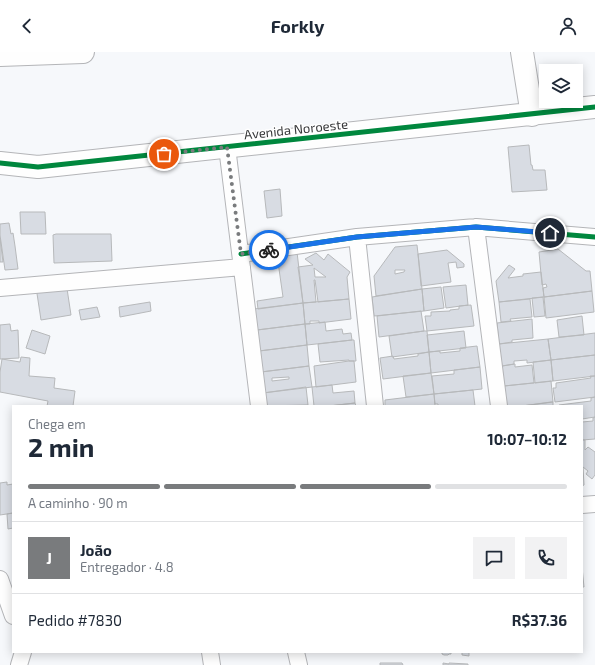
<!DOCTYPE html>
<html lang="pt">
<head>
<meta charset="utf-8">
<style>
  :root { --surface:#fff; --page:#f2f2f3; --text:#1f2937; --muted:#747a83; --line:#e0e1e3; --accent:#797b7d }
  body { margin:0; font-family:"Exo 2",sans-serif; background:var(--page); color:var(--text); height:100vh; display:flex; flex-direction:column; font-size:15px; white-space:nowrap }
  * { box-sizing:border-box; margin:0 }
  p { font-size:13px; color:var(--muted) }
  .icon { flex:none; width:22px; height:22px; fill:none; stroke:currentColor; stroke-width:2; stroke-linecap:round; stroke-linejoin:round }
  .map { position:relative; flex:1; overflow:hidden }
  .panel { position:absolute; left:12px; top:353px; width:571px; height:248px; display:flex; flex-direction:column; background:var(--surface); border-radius:0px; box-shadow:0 2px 10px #0003 }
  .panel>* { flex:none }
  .controls { position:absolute; left:539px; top:12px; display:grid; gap:8px }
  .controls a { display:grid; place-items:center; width:44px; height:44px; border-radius:0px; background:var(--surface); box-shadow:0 2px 10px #0003; font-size:20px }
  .pin { position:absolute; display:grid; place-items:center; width:34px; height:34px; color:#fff; margin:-17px; border:2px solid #fff; border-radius:50%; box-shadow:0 1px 4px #0007 }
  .courier { position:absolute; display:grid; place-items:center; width:40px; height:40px; margin:-20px; border:3px solid #1a73e8; border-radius:50%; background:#fff; color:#222; box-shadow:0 1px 5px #0007 }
  .head em { font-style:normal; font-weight:700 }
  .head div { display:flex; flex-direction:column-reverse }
  .head { display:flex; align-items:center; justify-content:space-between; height:68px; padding:0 16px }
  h1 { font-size:26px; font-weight:700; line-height:30px }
  .bar { display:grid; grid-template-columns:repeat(4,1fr); gap:6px 4px; align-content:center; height:48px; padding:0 16px }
  .bar i { height:5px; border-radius:3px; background:var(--line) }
  .bar .on { background:var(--accent) }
  .bar p { grid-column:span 4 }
  .line { display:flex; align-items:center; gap:10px; padding:0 16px; border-top:1px solid var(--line) }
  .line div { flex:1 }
  .round { display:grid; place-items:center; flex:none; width:42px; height:42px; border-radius:0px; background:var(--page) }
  header { display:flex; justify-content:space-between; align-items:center; height:52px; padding:0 16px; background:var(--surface); font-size:18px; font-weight:700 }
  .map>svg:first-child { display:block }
  .building { fill:#d8dce3; stroke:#b7b9bb; fill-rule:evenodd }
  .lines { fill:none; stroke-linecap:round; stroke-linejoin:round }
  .street-casing { stroke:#b4b5b8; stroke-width:18 }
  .secondary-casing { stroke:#b4b5b8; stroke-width:24 }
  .street { stroke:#fefefe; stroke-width:16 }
  .secondary { stroke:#fefefe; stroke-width:22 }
  .cycleway-casing { stroke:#fff; stroke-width:8 }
  .cycleway { stroke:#00873e; stroke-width:5 }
  .done { stroke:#797b7d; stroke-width:4; stroke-dasharray:0 7.2 }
  .route { stroke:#1a73e8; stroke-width:5 }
  .labels { text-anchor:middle; stroke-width:3; stroke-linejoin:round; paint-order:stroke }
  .street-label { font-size:13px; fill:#363739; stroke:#fff }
</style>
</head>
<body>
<header><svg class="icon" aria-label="back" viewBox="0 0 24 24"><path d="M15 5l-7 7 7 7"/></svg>Forkly<svg class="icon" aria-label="person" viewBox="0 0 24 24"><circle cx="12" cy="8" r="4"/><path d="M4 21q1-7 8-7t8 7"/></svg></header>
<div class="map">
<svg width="595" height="613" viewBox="0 0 595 613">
  <rect width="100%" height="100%" fill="#f6f8fb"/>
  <path class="building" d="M529,93L531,113H532L533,118H545L547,138L512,140L508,95Z
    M280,137L282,164L267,166L264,139Z
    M20,160H45L46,182H21Z
    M9,171L11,182L13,181L15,194L18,217L5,218L0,183V172Z
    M56,182H111L112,209L54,211L53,183Z
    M0,186L3,210H0Z
    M417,193L422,237L376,244L374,224L395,195ZM395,218H405L404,220L395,222Z
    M558,197L586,219H590L592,239L544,245L543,236L547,235L546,232L542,233L539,200Z
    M447,198L464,212V215L457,216L456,210L448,211L451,230L421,234L418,202Z
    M297,200L303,251L258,257L257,249L283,245L277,203Z
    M316,201L324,208L328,202L350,220L347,225L349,247L318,250L315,228H314L316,250L303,251L298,215L313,213L305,207ZM314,216L326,225H315Z
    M509,213L515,217L508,226L523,224V222L541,220L544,245L499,250L496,229Z
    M66,230L71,263L41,268L36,235Z
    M466,233L468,253L446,256L443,235Z
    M441,235L444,256L424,259L422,237Z
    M422,237L424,259L374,264L372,245Z
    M592,239L594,260L546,266L544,245Z
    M543,245L545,264L534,265L532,246Z
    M349,247L351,267L319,271V269H310V272H305L303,251Z
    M530,247L532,265L510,267L511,269L501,270L499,250Z
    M150,250L151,259L120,265L119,255Z
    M303,251L305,272L257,278L254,257Z
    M471,253L474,274L427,279L425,264H431V260L450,259V258L459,257V254Z
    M97,255L100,265L81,268L79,258Z
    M421,259L424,279L379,285L377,264Z
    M582,264L584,283L559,285L557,268Z
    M532,267L533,286L512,288V290L499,292L497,271Z
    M325,270L326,279L342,277L343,282L351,281L352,288L307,293L305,272Z
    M10,272L11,279L18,278L19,306L0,307V273Z
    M305,272L307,293L259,299L257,278Z
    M32,278L50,284L45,302L26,296Z
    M424,279H427L429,300L392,305L389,284Z
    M464,279L466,296L429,300L427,283Z
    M595,281V303L551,308L548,287Z
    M548,287L551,308L527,311V308L514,309V312L502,314L499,292Z
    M352,288H354L356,309H349V308L320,310L318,292Z
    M307,293L309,314L261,320L259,299Z
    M477,294L480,315L431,321L429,300L440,299V301L460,299V296Z
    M429,300L431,321L383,327L380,306L393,304L394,307L418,304V302Z
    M595,303V324L553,329L551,308Z
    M21,305L30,306L29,324L55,326L54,336L75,339L73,354H47L48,349L0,340V320L2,307L20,310Z
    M551,308L553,329L535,331L533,310Z
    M349,309H354L356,330L316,335L314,314Z
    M515,312V315L532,313L534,331L504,334L502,314Z
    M309,314L312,335L263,341L261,320ZM289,325V327L272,329V326Z
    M480,315L482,337L434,342L432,324L454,322V318Z
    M431,321L434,342L406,345L403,324Z
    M590,324H595V345L555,350L553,336H556V331L591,326Z
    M551,329L553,350L522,354H506L504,334Z
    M332,333L333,341L354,339L355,351L329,354H314L312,335Z
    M306,335L308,353L264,354L263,341Z
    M473,338L475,354H438V352H435L434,342Z
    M434,342L435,354H385V348Z
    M595,345V365L582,367V354H559V353L591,349V346Z
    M551,350H553V354H522Z
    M355,351L356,354H329Z
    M595,365V387L582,388V370L593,369V366Z
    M582,388H585V398L588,395L595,400V423L592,427L586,422L588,419L583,415L584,433L582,434Z
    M7,430V433L13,432V461L0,463V431Z
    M13,461V476L8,477L7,462Z
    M582,515L584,535H582Z
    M442,600H451V602H449L448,603H444L442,602Z
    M459,600H469V604L462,603V600Z
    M380,611H402L403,613H380Z
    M443,611L449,612V611L468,612V613H443Z"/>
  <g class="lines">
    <g class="street-casing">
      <path id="street" d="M227,95L259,354
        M476,175L499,354
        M357,185L375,354
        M241,202L357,185L476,175L595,185
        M0,236L242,215
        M582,453L595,452
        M0,527L13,564
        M210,600L212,613
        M296,600L299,613
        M19,613L23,600"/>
    </g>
    <g class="secondary-casing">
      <path id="secondary" d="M522,0L532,63
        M0,3L83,0
        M0,111L38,115L595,55"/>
    </g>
    <use href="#street" class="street"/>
    <use href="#secondary" class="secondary"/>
    <g class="cycleway-casing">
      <path id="cycleway" d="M0,111L38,115L595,55
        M241,202L357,185L476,175L595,185"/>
    </g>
    <use href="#cycleway" class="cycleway"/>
  </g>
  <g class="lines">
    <path class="done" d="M164,102L227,95L241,202L269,198"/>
    <path class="route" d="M269,198L357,185L476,175L550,181"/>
  </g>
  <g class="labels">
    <g class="street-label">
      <text transform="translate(296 77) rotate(-6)" y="5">Avenida Noroeste</text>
    </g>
  </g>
</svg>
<div class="controls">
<a><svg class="icon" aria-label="layers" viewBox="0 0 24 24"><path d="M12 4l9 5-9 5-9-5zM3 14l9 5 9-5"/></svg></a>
</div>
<div class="pin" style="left:164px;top:102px;background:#ea580c"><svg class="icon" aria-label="bag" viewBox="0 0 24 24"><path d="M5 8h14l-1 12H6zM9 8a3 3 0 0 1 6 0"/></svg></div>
<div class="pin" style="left:550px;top:181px;background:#1f2937"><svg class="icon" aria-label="home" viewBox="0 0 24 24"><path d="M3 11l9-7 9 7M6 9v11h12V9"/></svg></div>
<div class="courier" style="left:269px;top:198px"><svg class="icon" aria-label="bike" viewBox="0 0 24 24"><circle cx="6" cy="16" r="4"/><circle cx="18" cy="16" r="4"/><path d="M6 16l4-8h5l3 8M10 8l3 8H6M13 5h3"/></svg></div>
<section class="panel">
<div class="head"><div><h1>2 min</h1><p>Chega em</p></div><em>10:07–10:12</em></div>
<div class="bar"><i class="on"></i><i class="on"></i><i class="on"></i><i></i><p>A caminho · 90 m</p></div>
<div class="line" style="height:72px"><b class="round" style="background:var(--accent);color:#fff">J</b><div><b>João</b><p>Entregador · 4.8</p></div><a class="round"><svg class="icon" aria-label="chat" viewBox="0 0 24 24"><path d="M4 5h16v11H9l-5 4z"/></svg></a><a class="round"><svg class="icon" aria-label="phone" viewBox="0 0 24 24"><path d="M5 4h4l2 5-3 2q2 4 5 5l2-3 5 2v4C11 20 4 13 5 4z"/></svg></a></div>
<div class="line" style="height:52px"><div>Pedido #7830</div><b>R$37.36</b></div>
</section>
</div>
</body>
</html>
